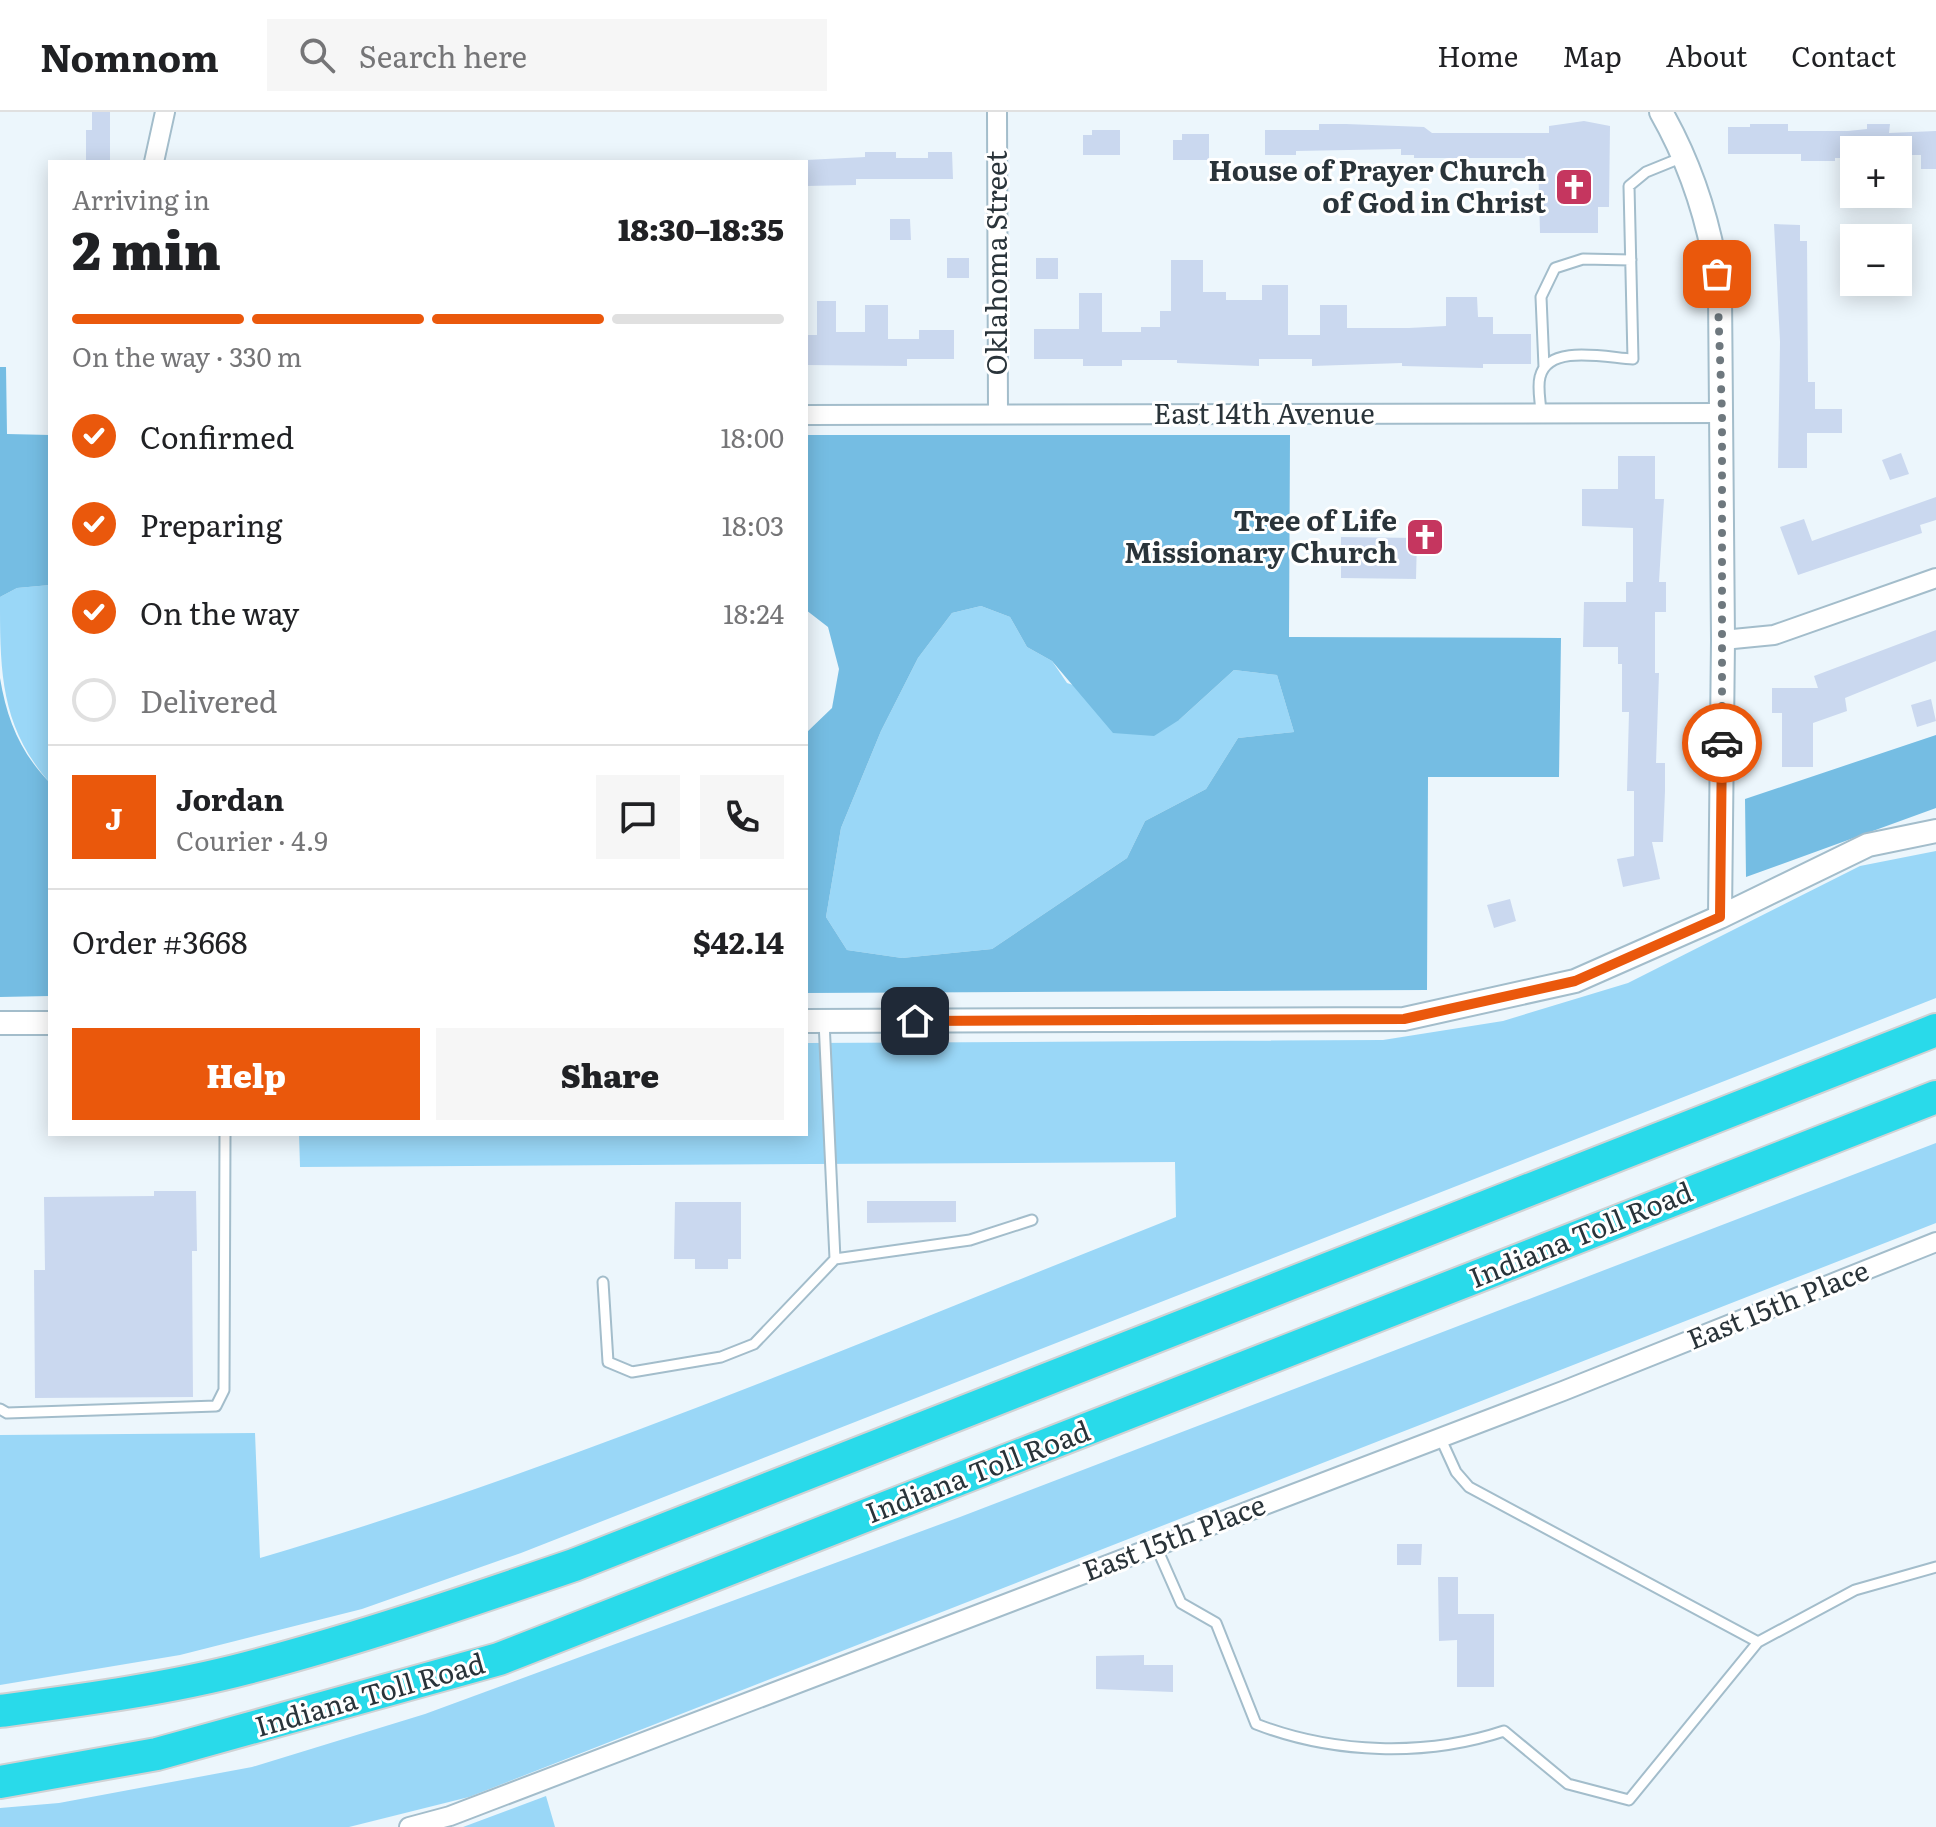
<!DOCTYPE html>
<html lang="en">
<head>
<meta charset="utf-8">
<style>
  :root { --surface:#fff; --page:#f6f6f6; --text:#202124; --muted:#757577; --line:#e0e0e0; --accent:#ea580c }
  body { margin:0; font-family:Literata,serif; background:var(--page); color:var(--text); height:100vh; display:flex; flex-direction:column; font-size:30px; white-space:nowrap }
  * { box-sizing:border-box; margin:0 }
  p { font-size:26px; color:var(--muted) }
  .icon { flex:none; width:44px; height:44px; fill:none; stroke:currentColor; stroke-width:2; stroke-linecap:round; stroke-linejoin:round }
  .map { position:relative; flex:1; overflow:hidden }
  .side { position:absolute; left:48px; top:48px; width:760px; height:976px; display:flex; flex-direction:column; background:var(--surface); border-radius:0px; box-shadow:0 4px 20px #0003 }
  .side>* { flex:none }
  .tools { position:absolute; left:1840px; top:24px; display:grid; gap:16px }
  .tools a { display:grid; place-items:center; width:72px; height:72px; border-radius:0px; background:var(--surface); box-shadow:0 4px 20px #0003; font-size:40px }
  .pin { position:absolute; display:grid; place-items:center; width:68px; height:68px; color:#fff; margin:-34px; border-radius:16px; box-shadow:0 4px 12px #0006 }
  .courier { position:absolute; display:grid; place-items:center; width:80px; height:80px; margin:-40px; border:6px solid #ea580c; border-radius:50%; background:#fff; color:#222; box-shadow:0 2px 10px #0007 }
  .head em { font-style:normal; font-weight:800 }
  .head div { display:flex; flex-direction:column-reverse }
  .head { display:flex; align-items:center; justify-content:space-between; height:136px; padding:0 24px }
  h1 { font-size:52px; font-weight:800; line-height:60px }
  .bar { display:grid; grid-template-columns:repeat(4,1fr); gap:12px 8px; align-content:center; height:96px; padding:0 24px }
  .bar i { height:10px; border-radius:6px; background:var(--line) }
  .bar .selected { background:var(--accent) }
  .bar p { grid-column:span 4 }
  .line { display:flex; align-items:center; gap:20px; padding:0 24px; border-top:2px solid var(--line) }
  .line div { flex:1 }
  .round { display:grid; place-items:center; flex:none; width:84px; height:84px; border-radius:0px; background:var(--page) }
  ol { padding:0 24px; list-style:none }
  li { display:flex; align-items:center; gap:24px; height:88px }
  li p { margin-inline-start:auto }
  li .icon { padding:8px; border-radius:50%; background:var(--accent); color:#fff; stroke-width:4 }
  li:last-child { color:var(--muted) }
  li i { width:44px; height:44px; border:4px solid var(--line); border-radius:50% }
  .primary-button { display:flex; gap:16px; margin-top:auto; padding:16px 24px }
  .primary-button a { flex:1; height:92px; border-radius:0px; background:var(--accent); color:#fff; font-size:32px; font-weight:800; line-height:92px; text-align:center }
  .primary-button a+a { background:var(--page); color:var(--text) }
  header { display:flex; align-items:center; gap:48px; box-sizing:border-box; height:112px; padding:0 40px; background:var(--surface); border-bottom:2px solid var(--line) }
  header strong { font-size:38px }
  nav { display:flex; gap:44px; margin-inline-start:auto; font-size:28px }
  .search { width:560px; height:72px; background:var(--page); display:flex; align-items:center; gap:20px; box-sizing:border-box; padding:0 28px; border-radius:0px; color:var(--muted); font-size:30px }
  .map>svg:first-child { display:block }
  .green { fill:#9ad7f7 }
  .forest { fill:#75bde3; fill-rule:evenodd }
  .building { fill:#cad8ef }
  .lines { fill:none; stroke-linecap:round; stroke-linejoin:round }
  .service-casing { stroke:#a3bdcb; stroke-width:13 }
  .minor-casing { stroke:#a3bdcb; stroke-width:22 }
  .tertiary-casing { stroke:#a3bdcb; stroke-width:26 }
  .motorway-casing { stroke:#d0d2d4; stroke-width:36 }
  .service { stroke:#fff; stroke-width:9 }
  .minor { stroke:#fff; stroke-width:18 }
  .tertiary { stroke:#fff; stroke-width:22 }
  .motorway { stroke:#29daea; stroke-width:32 }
  .done { stroke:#6e787e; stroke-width:8; stroke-dasharray:0 14.4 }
  .route { stroke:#ea580c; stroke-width:10 }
  .labels { text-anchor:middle; stroke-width:6; stroke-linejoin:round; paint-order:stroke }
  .poi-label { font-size:28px; font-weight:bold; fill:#2a343a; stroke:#fff; text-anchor:end }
  .street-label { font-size:28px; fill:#2a343a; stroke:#fff }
</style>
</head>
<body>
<header>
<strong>Nomnom</strong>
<div class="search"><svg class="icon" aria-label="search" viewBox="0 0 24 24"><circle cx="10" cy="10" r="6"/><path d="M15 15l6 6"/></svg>Search here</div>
<nav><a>Home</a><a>Map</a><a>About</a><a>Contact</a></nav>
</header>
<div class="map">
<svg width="1936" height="1715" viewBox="0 0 1936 1715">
  <rect width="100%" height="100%" fill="#ecf6fc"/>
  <path class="green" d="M50,473V671C0,614 0,559 0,485L17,476Z
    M981,494L1010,505L1027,535L1052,549L1067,571L1179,608L1234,558L1277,563L1294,620L1238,626L1206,677L1145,709L1127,746L992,837L902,846L847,838L826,805L841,716L881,619L918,546L952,501Z
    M1936,739V886L521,1441L362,1497L180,1543L0,1573V1323L255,1321L260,1446C574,1354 872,1225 1176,1105L1175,1050L300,1055L299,1022H806V931L1383,928L1503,909L1628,871L1860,754Z
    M1936,1031V1111L469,1685L349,1715H0V1696L59,1691L252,1655L425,1602L960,1405Z
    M546,1684L555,1715H463Z"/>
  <path class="forest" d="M0,255H6L7,322L50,323V473L17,476L0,485Z
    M806,323H1290L1289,525L1561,526L1559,665H1428L1427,878L806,881V621L832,596L839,557L828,515L806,498ZM981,494L1010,505L1027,535L1052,549L1113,621L1154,624L1179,608L1234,558L1277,563L1294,620L1238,626L1206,677L1145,709L1127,746L992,837L902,846L847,838L826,805L841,716L881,619L918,546L952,501Z
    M0,566C7,608 20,640 50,671V884L0,885Z
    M1936,623V696L1746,765L1745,687Z"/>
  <path class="building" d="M92,0H110V50H86V18H92Z
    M1584,9L1610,14L1609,95H1598V121H1540L1538,46H1414V43H1401V37L1296,39V43H1265V18H1319V12H1346L1424,15L1432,21H1549V14Z
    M1750,12H1788V19H1848L1867,17V12H1890L1889,21L1936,19V57H1921V43H1898V38H1854V46H1835V49H1801V42H1728V15H1750Z
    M1092,18H1120V43H1083V23H1092Z
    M1182,22H1209V48H1173V28H1182Z
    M865,40H896V46H928V40H952L953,67H856V73L806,74V48L865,45Z
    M890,107H910L911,128H890Z
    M1774,112L1800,113V129H1807L1808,270H1815V297H1842V321H1807V356H1778L1780,230Z
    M947,146H969V166H947Z
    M1036,146H1058V167H1036Z
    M1171,148H1203V180H1226V188H1262V173H1288V223H1320V193H1347V216H1409L1446,214V185H1477L1478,205H1493V222H1531V252H1483V256L1402,254V251L1312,254V247H1259V254L1177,251V248H1122V254H1083V247H1034V217H1079V181H1102V220H1141V215H1160V199H1171Z
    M817,189H836V220H865V193H888V227H919V218H954V247H907V254L806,253V223H817Z
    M1901,341L1909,362L1890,368L1882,348Z
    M1618,344H1655V387H1664L1659,470H1666V500H1655V561H1659L1656,651H1665V679L1663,730H1652L1660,767L1623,775L1617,747L1634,744V679H1627L1629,600H1622V552H1618V535H1583L1584,490H1626V470H1633V416L1582,414V377H1618Z
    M1936,385V408L1920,413L1922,421L1798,463L1780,415L1804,407L1812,429Z
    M1341,425L1417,426L1416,467L1341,466Z
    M1936,518V549L1845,586L1847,599L1813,611V655H1782V601H1772V576H1818L1814,564Z
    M1931,587L1936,609L1917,615L1911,593Z
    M1510,787L1516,809L1494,816L1487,793Z
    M154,1079H196L197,1139H192L193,1285L35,1286L34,1158H45L44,1085L154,1084Z
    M867,1089H956V1110L867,1111Z
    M675,1090H741V1147H728V1157H695V1147H674Z
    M1397,1432H1422L1421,1453H1397Z
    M1438,1465H1458V1502H1494V1575H1457V1528L1439,1529Z
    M1144,1543V1553H1173V1580L1096,1577V1544Z"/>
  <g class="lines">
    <g class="service-casing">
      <path id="service" d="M1544,255L1541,185L1555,156L1583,147L1631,148
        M1541,303C1541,291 1537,276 1540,265C1548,231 1608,246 1633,247L1629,74L1646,60L1683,45
        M835,1147L970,1128L1032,1108
        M603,1170L608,1250L632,1260L721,1245L754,1232L835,1147L824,909
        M0,1297L7,1301L216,1294L224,1278L225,1022
        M1440,1325L1456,1360L1469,1375L1758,1530L1855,1478L1936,1455
        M1155,1432L1181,1491L1216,1511L1256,1612C1333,1642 1426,1645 1504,1619L1568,1672L1629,1688L1758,1530"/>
    </g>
    <g class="minor-casing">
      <path id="minor" d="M997,0L998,302
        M154,50L165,0
        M806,303L1722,301
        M1723,528L1774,523L1936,466
        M409,1715L450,1704L1563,1279L1936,1130"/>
    </g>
    <g class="tertiary-casing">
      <path id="tertiary" d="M1661,0C1693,56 1712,119 1720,183L1723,528L1720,805
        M806,909L1404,907L1575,869L1720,805L1868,733L1936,719
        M0,911H50"/>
    </g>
    <g class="motorway-casing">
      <path id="motorway" d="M0,1599C82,1588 167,1577 247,1556C358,1527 466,1490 574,1453L1936,918
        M0,1670L157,1642L499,1547L1936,985"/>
    </g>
    <use href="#service" class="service"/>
    <use href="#minor" class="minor"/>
    <use href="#tertiary" class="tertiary"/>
    <use href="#motorway" class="motorway"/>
  </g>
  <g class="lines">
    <path class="done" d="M1717,162L1722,301V631"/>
    <path class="route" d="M915,909L1404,907L1575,869L1720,805L1722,631"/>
  </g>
  <defs>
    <g id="church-square" transform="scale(2)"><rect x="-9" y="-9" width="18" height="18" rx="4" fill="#c5365f" stroke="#fff"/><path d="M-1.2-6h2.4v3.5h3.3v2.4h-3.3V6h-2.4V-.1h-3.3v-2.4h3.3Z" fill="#fff"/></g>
  </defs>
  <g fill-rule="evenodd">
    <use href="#church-square" x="1574" y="75"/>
    <use href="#church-square" x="1425" y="425"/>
  </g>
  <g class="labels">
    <g class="poi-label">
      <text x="1546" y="69">House of Prayer Church<tspan x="1546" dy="32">of God in Christ</tspan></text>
      <text x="1397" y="419">Tree of Life<tspan x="1397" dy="32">Missionary Church</tspan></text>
    </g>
    <g class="street-label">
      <text transform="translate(997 151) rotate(-90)" y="10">Oklahoma Street</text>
      <text x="1264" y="312">East 14th Avenue</text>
      <text transform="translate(1581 1123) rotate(-22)" y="10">Indiana Toll Road</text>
      <text transform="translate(1778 1193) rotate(-22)" y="10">East 15th Place</text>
      <text transform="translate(978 1360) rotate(-21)" y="10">Indiana Toll Road</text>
      <text transform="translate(1174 1426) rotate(-21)" y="10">East 15th Place</text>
      <text transform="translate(370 1583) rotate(-16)" y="10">Indiana Toll Road</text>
    </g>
  </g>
</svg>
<div class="tools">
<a>+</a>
<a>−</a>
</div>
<div class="pin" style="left:1717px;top:162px;background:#ea580c"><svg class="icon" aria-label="bag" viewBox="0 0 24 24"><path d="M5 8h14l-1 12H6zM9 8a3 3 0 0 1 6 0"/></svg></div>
<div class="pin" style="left:915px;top:909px;background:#1f2937"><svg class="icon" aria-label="home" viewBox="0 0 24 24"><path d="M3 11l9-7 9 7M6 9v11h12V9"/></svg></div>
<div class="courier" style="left:1722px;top:631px"><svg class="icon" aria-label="car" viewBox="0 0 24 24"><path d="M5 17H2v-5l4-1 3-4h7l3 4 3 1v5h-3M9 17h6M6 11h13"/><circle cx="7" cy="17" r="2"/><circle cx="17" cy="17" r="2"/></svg></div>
<section class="side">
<div class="head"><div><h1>2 min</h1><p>Arriving in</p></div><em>18:30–18:35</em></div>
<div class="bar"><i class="selected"></i><i class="selected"></i><i class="selected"></i><i></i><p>On the way · 330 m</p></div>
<ol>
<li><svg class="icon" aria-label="check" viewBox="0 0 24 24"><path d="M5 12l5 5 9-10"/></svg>Confirmed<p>18:00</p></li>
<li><svg class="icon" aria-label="check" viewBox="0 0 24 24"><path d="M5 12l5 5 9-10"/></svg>Preparing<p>18:03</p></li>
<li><svg class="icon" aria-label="check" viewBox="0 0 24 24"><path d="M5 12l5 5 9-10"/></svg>On the way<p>18:24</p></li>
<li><i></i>Delivered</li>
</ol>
<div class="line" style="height:144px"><b class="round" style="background:var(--accent);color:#fff">J</b><div><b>Jordan</b><p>Courier · 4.9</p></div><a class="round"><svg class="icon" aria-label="chat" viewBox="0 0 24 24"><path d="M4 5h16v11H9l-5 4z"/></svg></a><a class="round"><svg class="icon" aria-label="phone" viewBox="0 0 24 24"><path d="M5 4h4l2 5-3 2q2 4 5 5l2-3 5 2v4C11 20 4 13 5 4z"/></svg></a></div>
<div class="line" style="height:104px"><div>Order #3668</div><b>$42.14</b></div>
<div class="primary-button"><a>Help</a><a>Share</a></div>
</section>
</div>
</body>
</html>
